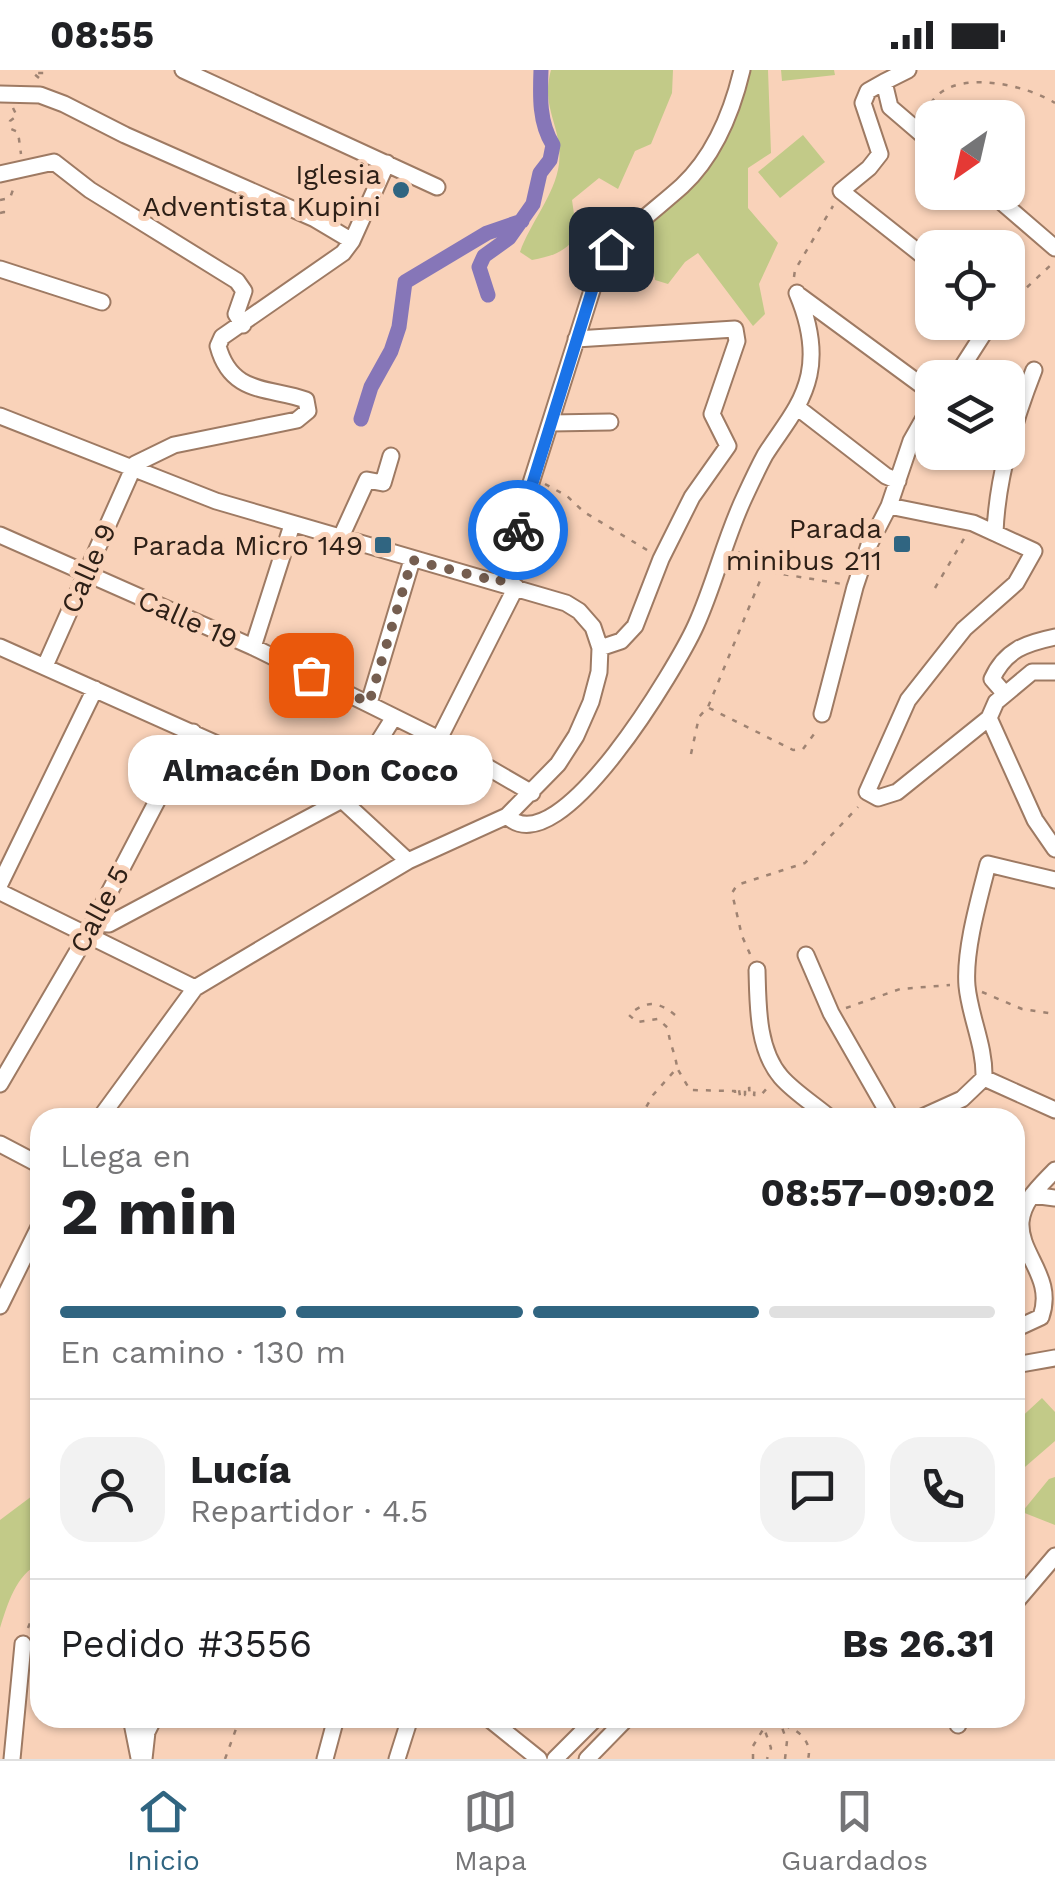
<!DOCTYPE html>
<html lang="es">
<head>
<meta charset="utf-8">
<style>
  :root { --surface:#fff; --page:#f2f2f2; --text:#202124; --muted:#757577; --line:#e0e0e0; --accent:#306581 }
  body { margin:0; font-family:"Work Sans",sans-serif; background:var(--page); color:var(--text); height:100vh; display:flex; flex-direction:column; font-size:38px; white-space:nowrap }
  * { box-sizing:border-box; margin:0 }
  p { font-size:32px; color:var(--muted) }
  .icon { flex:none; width:55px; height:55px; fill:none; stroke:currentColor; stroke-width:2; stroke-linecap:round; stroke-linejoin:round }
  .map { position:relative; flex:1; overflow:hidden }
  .side { position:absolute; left:30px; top:1038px; width:995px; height:620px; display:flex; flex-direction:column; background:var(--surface); border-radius:30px; box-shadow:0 2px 8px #0004 }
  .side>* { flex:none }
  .needle { width:65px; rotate:214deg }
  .controls { position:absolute; left:915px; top:30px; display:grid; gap:20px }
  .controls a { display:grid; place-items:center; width:110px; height:110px; border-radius:20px; background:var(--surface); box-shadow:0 2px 8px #0004; font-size:50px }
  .pin { position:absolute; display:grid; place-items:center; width:85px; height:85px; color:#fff; margin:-42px; border-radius:20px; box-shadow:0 5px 15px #0006 }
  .courier { position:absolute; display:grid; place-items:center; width:100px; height:100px; margin:-50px; border:8px solid #1a73e8; border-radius:50%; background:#fff; color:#222; box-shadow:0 2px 12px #0007 }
  .bubble { position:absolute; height:70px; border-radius:30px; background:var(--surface); box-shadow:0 2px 8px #0004; font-size:32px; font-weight:700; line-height:70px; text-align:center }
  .summary em { font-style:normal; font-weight:700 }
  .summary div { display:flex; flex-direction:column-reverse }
  .summary { display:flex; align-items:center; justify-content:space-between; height:170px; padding:0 30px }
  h1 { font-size:65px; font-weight:700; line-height:75px }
  .bar { display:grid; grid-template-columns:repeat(4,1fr); gap:15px 10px; align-content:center; height:120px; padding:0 30px }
  .bar i { height:12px; border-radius:8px; background:var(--line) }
  .bar .active { background:var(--accent) }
  .bar p { grid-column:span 4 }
  .line { display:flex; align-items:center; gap:25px; padding:0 30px; border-top:2px solid var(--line) }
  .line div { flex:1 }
  .round { display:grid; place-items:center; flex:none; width:105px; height:105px; border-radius:30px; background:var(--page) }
  .status { display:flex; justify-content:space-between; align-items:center; height:70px; padding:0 50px; background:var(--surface); direction:ltr }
  .status svg { height:28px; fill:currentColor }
  .tab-bar { display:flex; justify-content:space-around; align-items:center; height:140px; border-top:2px solid var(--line); background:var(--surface); font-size:28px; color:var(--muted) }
  .tab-bar a { display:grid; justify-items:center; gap:5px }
  .tab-bar .active { color:var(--accent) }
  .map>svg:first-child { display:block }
  .green { fill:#c2ca88 }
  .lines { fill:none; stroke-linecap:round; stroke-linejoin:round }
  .canal { stroke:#8676b8; stroke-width:15 }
  .minor-casing { stroke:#9e7a63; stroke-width:19 }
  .path { stroke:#9f8372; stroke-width:2.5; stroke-dasharray:5 8; stroke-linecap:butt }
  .minor { stroke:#fff; stroke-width:15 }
  .done { stroke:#755e50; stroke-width:10; stroke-dasharray:0 18 }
  .route { stroke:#1a73e8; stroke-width:12 }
  .poi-dot { fill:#306581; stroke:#f9d2b9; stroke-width:4 }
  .labels { text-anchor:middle; stroke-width:10; stroke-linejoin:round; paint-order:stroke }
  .poi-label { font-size:28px; fill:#2e2017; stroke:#f9d2b9; text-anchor:end }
  .street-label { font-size:28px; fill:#2e2017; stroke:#f9d2b9 }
</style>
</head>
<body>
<div class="status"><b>08:55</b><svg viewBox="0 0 49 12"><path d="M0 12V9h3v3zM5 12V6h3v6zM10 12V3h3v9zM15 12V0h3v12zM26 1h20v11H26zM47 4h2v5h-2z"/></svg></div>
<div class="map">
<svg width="1055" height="1689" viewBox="0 0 1055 1689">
  <rect width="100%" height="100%" fill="#f9d2b9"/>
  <path class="green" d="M551,0H673L672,23L651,74L635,81L618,119L599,108L572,130L577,165C565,183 552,186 532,190L520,182C530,153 555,125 559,94C563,56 540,39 551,0Z
    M735,0H768L771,83L748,98V138L778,173L759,214L765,244L753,256L698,183L685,192L668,214L655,210L652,190L616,180L663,135L722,56Z
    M781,0H834L835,5L782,11Z
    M803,65L825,92L780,128L758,102Z
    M1042,1328L1055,1342V1371L1018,1403L1015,1399V1353Z
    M1055,1407V1455L1022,1442L1049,1409Z
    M36,1423L40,1426V1494C16,1503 7,1536 0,1558V1450Z"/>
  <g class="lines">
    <path class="canal" d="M488,225L479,197L484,186L509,168L533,134L540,103L550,90L553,75C539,53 540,26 541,0
      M361,349L371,317L391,281L399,257L405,212L487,163L522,151"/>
    <g class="minor-casing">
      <path id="minor" d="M183,0L437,117
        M908,0L884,12L890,37L932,73
        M884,12L868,21L863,33L880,84L869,98L841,121L932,193
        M0,24L40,25L64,34L125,65L315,149L352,171
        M0,104L54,92L90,120L237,211L244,221L236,244L243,255
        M990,122L1055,178
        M0,199L102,232
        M800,226L932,323
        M576,269L735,259L737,271L712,344L728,376L692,427L661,489L635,556L621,571L600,578
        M955,308L991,252
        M798,338L886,406L898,411
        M0,346L216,431L566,533L579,541L593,557L600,578L599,602L591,632L576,666L558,694L507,746L408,791L195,918L100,1048
        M551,353L610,352
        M889,436L973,453L1034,481L1016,513L964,559L908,630L867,722L878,728L897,722L989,648
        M995,463C997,408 1014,351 1034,300
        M0,465L253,577L439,669L532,723
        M340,469L367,410L383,413L391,386
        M500,511L599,198C621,163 652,143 682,116C714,86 732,42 742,0
        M0,577L342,730L408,791
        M253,577L292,455
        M45,596L135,394L174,375L297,350L308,341L306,330C269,317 231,325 218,276L222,267L343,183L352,171L387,93
        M1055,602H1032L996,632L989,648L1035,750L1055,779
        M1005,624L992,609C1005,580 1026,573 1055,567
        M369,633L412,490
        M822,644L855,517L869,475L889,436L911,371L932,334
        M439,669L516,517
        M507,746C559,798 679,593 696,555C715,513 725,468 745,426C751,413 758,398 765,385C782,358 802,337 809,305C815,277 808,249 797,223
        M0,814L95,619
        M0,822L195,918
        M93,853L109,854L342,730L394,647
        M806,885L831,943L891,1048
        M757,900C758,935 757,979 781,1007C794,1022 815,1035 830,1048
        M984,1008L1055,1040
        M0,1014L87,865L193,662
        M920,1048L962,1029L984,1008C985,976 970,947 967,916C964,881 979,829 988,794L1055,810
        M0,1074L40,1095
        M1032,1125L1055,1128
        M0,1236L40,1155
        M1015,1259L1041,1247C1055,1207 1019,1185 1021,1152C1023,1130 1041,1115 1055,1100
        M1015,1295L1055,1288
        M1015,1533L1055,1486
        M131,1648L139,1688
        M488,1648L539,1689
        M957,1648L958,1655
        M12,1689L23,1574
        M144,1689L147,1662L154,1648
        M325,1689L336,1648
        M397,1689L410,1648
        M555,1689L596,1648
        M587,1689L627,1648"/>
    </g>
    <path class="path" d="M39,8L33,3H45L46,0
      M13,38L17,46L10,51L11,59L18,62L21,84
      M923,43C928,37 933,29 939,24C966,1 1028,16 1055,33
      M0,130L10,128L14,117
      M0,143L4,142L0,149
      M794,207L795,200L833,136
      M1008,235L1054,192
      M545,414L567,426L584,442L647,480
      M738,482L764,501L842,514
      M935,518L965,467
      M709,638L793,680L803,679L817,660
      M691,684L699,647L708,637L764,501
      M750,884L742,866L732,823L737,815L805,793L858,737
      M982,922L1022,939L1055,944
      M846,938L900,919L950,915
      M675,945C658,931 646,930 629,945L637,952L658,949L668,958C669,973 675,982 677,997
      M640,1048L653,1025L677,998L690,1020L735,1021V1025L740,1026L739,1020L745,1019V1025H750L749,1018H755L754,1025H761L768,1017
      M28,1558L40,1527
      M917,1648L941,1652
      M225,1689L240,1648
      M753,1689V1676L764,1658L771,1678L767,1689
      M785,1689L787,1671L781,1655C797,1658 813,1671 808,1689"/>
    <use href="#minor" class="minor"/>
  </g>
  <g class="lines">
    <path class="done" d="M311,605L369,633L412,490L500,512L518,460"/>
    <path class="route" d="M518,460L599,198L611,179"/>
  </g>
  <g class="poi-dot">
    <circle cx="401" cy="120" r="10"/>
    <rect x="892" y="464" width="20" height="20" rx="5"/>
    <rect x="373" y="465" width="20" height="20" rx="5"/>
  </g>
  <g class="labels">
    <g class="poi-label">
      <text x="381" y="114">Iglesia<tspan x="381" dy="32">Adventista Kupini</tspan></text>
      <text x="882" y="468">Parada<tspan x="882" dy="32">minibus 211</tspan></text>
      <text x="363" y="485">Parada Micro 149</text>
    </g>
    <g class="street-label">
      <text transform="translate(88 498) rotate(-66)" y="10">Calle 9</text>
      <text transform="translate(188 549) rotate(24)" y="10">Calle 19</text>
      <text transform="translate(99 839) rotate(-62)" y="10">Calle 5</text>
    </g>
  </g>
</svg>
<div class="controls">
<a><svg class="needle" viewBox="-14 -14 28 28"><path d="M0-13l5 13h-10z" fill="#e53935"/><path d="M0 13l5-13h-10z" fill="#757577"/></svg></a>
<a><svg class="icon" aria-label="locate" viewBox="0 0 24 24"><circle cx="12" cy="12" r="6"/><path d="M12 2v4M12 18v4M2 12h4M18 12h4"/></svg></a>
<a><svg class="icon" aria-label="layers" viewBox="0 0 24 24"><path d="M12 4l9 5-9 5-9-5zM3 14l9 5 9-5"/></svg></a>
</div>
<div class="pin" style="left:311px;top:605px;background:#ea580c"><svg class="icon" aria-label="bag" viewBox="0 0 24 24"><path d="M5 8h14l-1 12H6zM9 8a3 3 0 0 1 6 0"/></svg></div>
<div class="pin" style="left:611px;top:179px;background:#1f2937"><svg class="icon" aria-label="home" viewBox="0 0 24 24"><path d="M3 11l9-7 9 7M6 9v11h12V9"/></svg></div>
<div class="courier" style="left:518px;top:460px"><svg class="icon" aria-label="bike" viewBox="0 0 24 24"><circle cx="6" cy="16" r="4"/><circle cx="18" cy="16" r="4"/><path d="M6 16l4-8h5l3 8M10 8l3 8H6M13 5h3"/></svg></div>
<div class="bubble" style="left:128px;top:665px;width:365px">Almacén Don Coco</div>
<section class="side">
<div class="summary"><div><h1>2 min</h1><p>Llega en</p></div><em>08:57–09:02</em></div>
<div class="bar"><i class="active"></i><i class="active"></i><i class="active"></i><i></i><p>En camino · 130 m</p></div>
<div class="line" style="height:180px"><a class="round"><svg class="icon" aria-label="person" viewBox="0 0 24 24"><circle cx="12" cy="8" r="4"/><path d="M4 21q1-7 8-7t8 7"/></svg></a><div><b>Lucía</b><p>Repartidor · 4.5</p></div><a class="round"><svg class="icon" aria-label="chat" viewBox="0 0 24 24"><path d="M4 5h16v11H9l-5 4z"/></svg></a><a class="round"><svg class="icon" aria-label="phone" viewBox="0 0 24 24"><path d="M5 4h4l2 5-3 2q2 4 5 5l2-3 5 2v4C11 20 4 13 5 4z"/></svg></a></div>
<div class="line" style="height:130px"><div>Pedido #3556</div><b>Bs 26.31</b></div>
</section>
</div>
<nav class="tab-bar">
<a class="active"><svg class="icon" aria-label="home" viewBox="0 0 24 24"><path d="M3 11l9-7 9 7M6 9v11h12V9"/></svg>Inicio</a>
<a><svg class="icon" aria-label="map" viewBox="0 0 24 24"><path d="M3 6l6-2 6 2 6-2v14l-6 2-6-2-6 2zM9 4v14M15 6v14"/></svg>Mapa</a>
<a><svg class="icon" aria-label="saved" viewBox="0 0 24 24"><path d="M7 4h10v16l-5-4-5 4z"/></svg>Guardados</a>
</nav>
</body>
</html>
